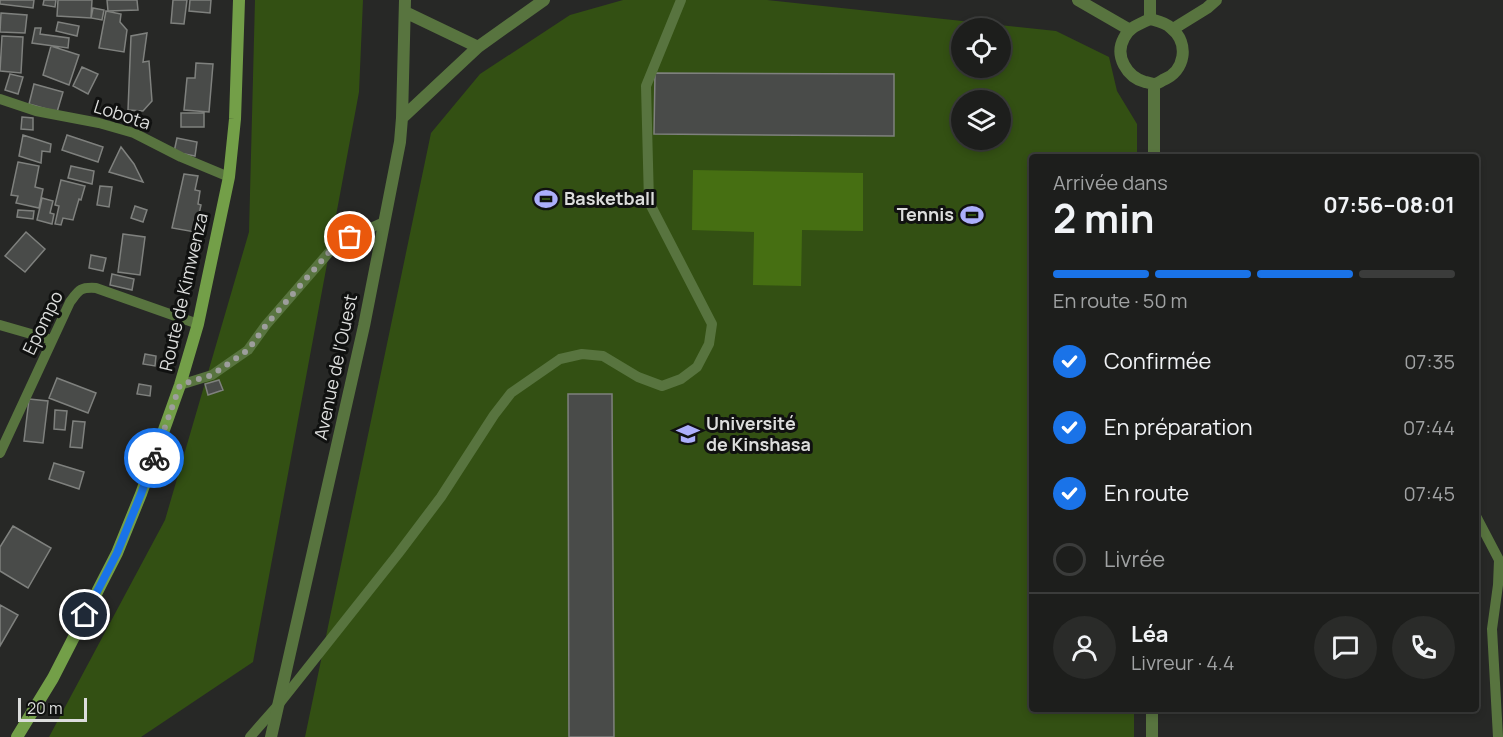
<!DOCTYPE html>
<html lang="fr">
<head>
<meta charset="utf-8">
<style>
  :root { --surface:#1d1e1c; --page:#2a2b29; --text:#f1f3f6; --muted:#a0a2a3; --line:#3b3c3b; --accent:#1a73e8 }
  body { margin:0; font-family:Manrope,sans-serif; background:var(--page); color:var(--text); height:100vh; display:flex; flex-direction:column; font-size:22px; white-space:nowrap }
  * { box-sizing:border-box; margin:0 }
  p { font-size:20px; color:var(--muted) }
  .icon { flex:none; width:33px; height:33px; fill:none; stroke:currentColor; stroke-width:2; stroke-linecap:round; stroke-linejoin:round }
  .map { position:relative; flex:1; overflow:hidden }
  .sheet { position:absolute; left:1029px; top:154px; width:450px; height:558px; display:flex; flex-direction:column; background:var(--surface); border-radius:6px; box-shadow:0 3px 9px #0003,0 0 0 2px var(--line) }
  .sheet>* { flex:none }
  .controls { position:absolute; left:951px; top:18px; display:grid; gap:12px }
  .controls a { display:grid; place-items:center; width:60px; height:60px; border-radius:50%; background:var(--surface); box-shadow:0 3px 9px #0003,0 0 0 2px var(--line); font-size:30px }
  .scale { position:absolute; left:18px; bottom:15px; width:69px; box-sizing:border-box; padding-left:6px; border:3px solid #dcdddc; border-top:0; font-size:16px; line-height:21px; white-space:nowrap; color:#dcdddc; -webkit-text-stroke:4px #101110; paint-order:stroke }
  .pin { position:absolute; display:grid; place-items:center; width:51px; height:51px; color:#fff; margin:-26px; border:3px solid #fff; border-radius:50%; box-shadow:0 2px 6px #0007 }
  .courier { position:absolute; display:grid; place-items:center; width:60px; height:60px; margin:-30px; border:4px solid #1a73e8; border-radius:50%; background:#fff; color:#222; box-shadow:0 2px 8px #0007 }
  .headline em { font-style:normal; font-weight:700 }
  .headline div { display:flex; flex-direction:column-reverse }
  .headline { display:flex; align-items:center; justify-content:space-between; height:102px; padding:0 24px }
  h1 { font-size:39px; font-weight:700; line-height:45px }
  .bar { display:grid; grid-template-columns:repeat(4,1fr); gap:9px 6px; align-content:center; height:72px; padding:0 24px }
  .bar i { height:8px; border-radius:4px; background:var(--line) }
  .bar .current { background:var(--accent) }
  .bar p { grid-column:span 4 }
  .line { display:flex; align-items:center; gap:15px; padding:0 24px; border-top:2px solid var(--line) }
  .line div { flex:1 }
  .round { display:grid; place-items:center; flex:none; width:63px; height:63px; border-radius:32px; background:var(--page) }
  ol { padding:0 24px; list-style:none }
  li { display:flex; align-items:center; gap:18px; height:66px }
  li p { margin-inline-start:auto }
  li .icon { padding:6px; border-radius:50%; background:var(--accent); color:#fff; stroke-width:4 }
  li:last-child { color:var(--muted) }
  li i { width:33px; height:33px; border:3px solid var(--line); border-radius:50% }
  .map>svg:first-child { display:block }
  .green { fill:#335013; fill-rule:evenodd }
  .water { fill:#466f12 }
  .building { fill:#494b49; stroke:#7f817e; stroke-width:1.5 }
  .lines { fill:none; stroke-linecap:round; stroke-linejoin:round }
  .lane { stroke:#58743f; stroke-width:10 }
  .street { stroke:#58743f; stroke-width:12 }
  .secondary { stroke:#739f48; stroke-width:12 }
  .done { stroke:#9d9e9c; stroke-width:6; stroke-dasharray:0 10.8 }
  .route { stroke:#1a73e8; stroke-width:8 }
  .labels { text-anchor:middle; stroke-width:6; stroke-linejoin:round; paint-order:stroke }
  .street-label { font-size:18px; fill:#dcdddc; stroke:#101110 }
  .poi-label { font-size:18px; font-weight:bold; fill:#dcdddc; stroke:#101110; text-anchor:start }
</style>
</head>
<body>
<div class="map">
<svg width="1503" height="737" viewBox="0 0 1503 737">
  <rect width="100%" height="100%" fill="#272826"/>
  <path class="green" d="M255,0H363L359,92L253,662L141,737H49L165,520L249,232Z
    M623,0H767L1056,31L1109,57L1117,91L1137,124V157L1032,158V710H1134V737H305L431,133L480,74L570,15ZM962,28H1000V68H962ZM962,100H1000V140H962Z"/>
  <path class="water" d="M693,170L863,173V231L802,230L801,286L753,285L754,232L692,230Z"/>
  <path class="building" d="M0,0H34L33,8L0,4Z
    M44,0H56L55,7L43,5Z
    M58,0H92L91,18L57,16Z
    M107,0H137L138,10L108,11Z
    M173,0H187L184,24L171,23Z
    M190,0H211L210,13L189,11Z
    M93,8L104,10L102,20L91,18Z
    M106,11L121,14L120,22L127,30L124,52L99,48Z
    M1,13L27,15L25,33L0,32Z
    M58,22L79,26L77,36L56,31Z
    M35,28H41L40,34L69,38L68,48L32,43Z
    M147,33L143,62L149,61L152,101L143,111L128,110L131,36Z
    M2,36L23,37L21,73L0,71Z
    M51,46L79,55L69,85L43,75Z
    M196,63L213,64L209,112L184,110L187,78H195Z
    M82,67L98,74L88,94L73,86Z
    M655,73L894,74V136L654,134Z
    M10,74L23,77L18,94L5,90Z
    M34,84L63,92L57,112L29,104Z
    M181,113H204V127H181Z
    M22,117L33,118V130L21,129Z
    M23,135L51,144L50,152L42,151L41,163L19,156Z
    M67,135L103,147L98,162L62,150Z
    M177,138L197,142L195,156L174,152Z
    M121,147L134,164L143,182L109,172Z
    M18,162L39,166L35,187L43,189L39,208L16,203L18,196L11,195Z
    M71,166L94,171L92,184L68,178Z
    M184,174L198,176L195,190L200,191L198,204L201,205L195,232L172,228Z
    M61,180L85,186L81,200L79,199L73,220L63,218L61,225L55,224L59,206L55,205Z
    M100,186L112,187L109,207L97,205Z
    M42,198L53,201L50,213L54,214L52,224L37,220Z
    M135,206L147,210L143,222L131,218Z
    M18,210L34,211L33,219L17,217Z
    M26,232L45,249L25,272L5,256Z
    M123,234L145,237L140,275L118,272Z
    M91,255L106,258L103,271L89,268Z
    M112,274L134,279L132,290L110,285Z
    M145,354L156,356L155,366L143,364Z
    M57,378L96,393L88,413L49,398Z
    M219,380L223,390L208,395L205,384Z
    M139,384L151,386L150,396L137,394Z
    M568,394H612L614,737H569Z
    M29,399L48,401L43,443L24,441Z
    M55,410L67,411L65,430L54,429Z
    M73,421L85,422L82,448L70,447Z
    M54,463L84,472L79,489L49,479Z
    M13,526L51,548L28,588L0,571V547Z
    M0,605L18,615L0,646Z"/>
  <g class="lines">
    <path class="lane" d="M0,99L36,111L99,123L134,133L181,157L229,177
      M0,325L52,340
      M180,385L212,375L248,350L266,325L331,250L339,242L384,222
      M0,453L70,302C79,290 80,287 96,288L198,324
      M1476,516L1499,560L1498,585L1492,629L1498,737
      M250,737L279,704L398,554L441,497L494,415L511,393L560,359L582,354L603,356L638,377L662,386L681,379L697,367L709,344L712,324L649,202L646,86L681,0"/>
    <path class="street" d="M1078,0L1130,30
      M405,12L478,47
      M1150,19C1157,21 1165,22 1171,28C1190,43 1185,72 1163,80C1160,82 1157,84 1154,84C1152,84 1147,82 1145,82C1127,77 1114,56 1124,38C1129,27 1140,24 1150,19Z
      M1150,19V0
      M1173,29L1207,8L1216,0
      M1154,84V158
      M402,118L478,47L544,0
      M271,737L364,326L400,142L402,118L405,0
      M1152,737V710"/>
    <path class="secondary" d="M17,737L53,678L117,553L141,494L180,385L198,324L229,177L235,119L239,0"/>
  </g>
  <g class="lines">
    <path class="done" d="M154,458L180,385L212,375L248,350L266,325L331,250L339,242L350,237"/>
    <path class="route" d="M85,615L117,553L141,494L154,458"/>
  </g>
  <defs>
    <g id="stadium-bare" transform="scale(1.8)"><path d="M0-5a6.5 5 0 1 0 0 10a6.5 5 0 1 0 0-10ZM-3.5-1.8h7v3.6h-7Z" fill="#acaffb" stroke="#101110" stroke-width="2.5" paint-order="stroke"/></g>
    <g id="university-bare" transform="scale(1.8)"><path d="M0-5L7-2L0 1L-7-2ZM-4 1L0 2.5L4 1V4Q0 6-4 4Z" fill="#acaffb" stroke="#101110" stroke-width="2.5" paint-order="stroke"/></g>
  </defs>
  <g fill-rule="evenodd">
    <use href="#stadium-bare" x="546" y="199"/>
    <use href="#stadium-bare" x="972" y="215"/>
    <use href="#university-bare" x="688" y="434"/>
  </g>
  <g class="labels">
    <g class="street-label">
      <text transform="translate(122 115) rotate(18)" y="6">Lobota</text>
      <text transform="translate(184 292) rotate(-77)" y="6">Route de Kimwenza</text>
      <text transform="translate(43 323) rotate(-64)" y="6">Epompo</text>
      <text transform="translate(336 367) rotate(-78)" y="6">Avenue de l'Ouest</text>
    </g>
    <g class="poi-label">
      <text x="564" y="205">Basketball</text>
      <text x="954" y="221" text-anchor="end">Tennis</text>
      <text x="706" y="430">Université<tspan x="706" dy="21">de Kinshasa</tspan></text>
    </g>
  </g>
</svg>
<div class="controls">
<a><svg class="icon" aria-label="locate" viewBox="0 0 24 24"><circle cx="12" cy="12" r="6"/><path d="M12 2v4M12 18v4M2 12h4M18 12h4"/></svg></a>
<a><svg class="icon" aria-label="layers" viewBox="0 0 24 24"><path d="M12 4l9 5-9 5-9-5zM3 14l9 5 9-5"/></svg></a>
</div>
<div class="scale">20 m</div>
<div class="pin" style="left:350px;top:237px;background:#ea580c"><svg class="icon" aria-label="bag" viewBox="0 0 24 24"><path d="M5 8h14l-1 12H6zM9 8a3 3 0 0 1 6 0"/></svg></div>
<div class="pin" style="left:85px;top:615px;background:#1f2937"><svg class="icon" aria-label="home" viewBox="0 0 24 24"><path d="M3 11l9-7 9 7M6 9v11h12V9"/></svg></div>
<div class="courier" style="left:154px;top:458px"><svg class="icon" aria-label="bike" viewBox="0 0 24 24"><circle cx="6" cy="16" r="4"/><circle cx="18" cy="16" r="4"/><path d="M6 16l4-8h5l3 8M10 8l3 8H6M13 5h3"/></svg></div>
<section class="sheet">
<div class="headline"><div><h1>2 min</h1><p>Arrivée dans</p></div><em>07:56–08:01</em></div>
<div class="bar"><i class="current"></i><i class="current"></i><i class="current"></i><i></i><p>En route · 50 m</p></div>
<ol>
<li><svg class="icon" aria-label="check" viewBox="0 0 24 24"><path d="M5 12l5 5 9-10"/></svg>Confirmée<p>07:35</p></li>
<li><svg class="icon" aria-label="check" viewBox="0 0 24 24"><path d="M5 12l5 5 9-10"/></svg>En préparation<p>07:44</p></li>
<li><svg class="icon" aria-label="check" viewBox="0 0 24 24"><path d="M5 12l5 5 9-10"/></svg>En route<p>07:45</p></li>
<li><i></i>Livrée</li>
</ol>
<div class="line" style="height:108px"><a class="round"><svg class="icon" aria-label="person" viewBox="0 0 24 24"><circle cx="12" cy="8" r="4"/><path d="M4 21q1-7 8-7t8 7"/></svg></a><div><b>Léa</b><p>Livreur · 4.4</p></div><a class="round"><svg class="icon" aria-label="chat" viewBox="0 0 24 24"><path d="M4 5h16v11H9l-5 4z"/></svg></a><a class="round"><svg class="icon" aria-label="phone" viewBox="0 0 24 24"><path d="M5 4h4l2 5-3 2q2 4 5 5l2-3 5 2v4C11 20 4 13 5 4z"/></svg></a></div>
</section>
</div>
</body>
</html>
